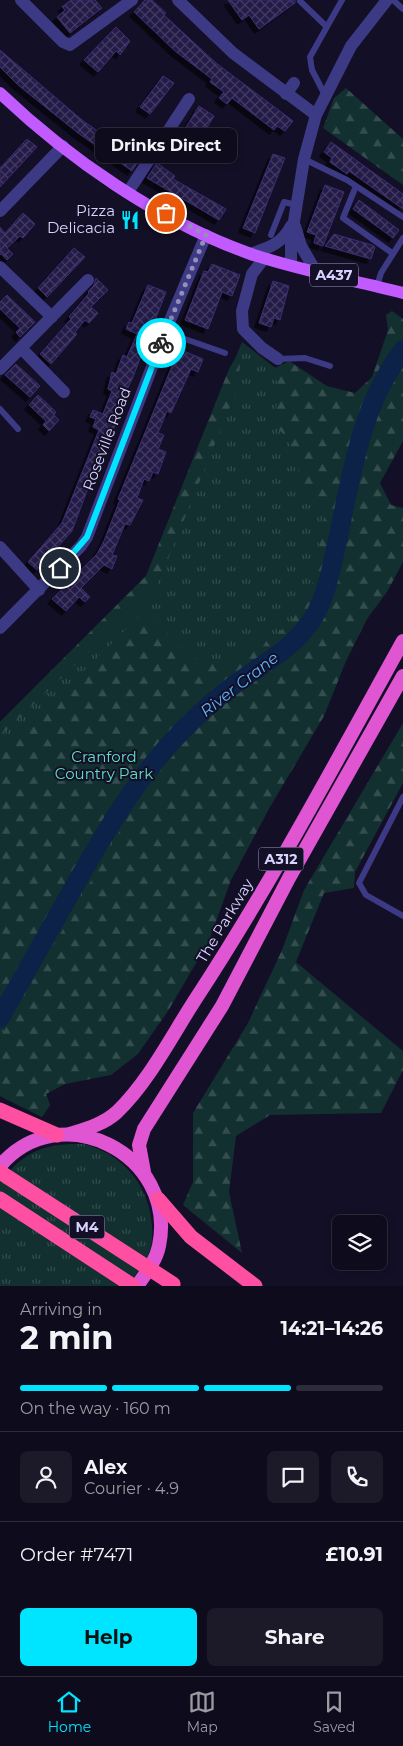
<!DOCTYPE html>
<html lang="en">
<head>
<meta charset="utf-8">
<style>
  :root { --surface:#0e0b1c; --page:#1c1929; --text:#f1f3f6; --muted:#9b9ba3; --line:#2e2b3b; --accent:#00e5ff }
  body { margin:0; font-family:Montserrat,sans-serif; background:var(--page); color:var(--text); height:100vh; display:flex; flex-direction:column; font-size:19px; white-space:nowrap }
  * { box-sizing:border-box; margin:0 }
  p { font-size:16px; color:var(--muted) }
  .icon { flex:none; width:28px; height:28px; fill:none; stroke:currentColor; stroke-width:2; stroke-linecap:round; stroke-linejoin:round }
  .map { position:relative; height:1286px; overflow:hidden }
  .details { display:flex; flex-direction:column; background:var(--surface); flex:1 }
  .details>* { flex:none }
  .tools { position:absolute; left:332px; top:1215px; display:grid; gap:10px }
  .tools a { display:grid; place-items:center; width:55px; height:55px; border-radius:8px; background:var(--surface); box-shadow:0 2px 8px #0003,0 0 0 1px var(--line); font-size:25px }
  .pin { position:absolute; display:grid; place-items:center; width:42px; height:42px; color:#fff; margin:-21px; border:2px solid #fff; border-radius:50%; box-shadow:0 1px 5px #0007 }
  .courier { position:absolute; display:grid; place-items:center; width:50px; height:50px; margin:-25px; border:4px solid #00e5ff; border-radius:50%; background:#fff; color:#222; box-shadow:0 1px 6px #0007 }
  .bubble { position:absolute; height:35px; border-radius:8px; background:var(--surface); box-shadow:0 2px 8px #0003,0 0 0 1px var(--line); font-size:16px; font-weight:700; line-height:35px; text-align:center }
  .head em { font-style:normal; font-weight:700 }
  .head div { display:flex; flex-direction:column-reverse }
  .head { display:flex; align-items:center; justify-content:space-between; height:85px; padding:0 20px }
  h1 { font-size:32px; font-weight:700; line-height:38px }
  .bar { display:grid; grid-template-columns:repeat(4,1fr); gap:8px 5px; align-content:center; height:60px; padding:0 20px }
  .bar i { height:6px; border-radius:4px; background:var(--line) }
  .bar .active { background:var(--accent) }
  .bar p { grid-column:span 4 }
  .line { display:flex; align-items:center; gap:12px; padding:0 20px; border-top:1px solid var(--line) }
  .line div { flex:1 }
  .round { display:grid; place-items:center; flex:none; width:52px; height:52px; border-radius:8px; background:var(--page) }
  .cta { display:flex; gap:10px; margin-top:auto; padding:10px 20px }
  .cta a { flex:1; height:58px; border-radius:8px; background:var(--accent); color:#111; font-size:20px; font-weight:700; line-height:58px; text-align:center }
  .cta a+a { background:var(--page); color:var(--text) }
  .dock { display:flex; justify-content:space-around; align-items:center; height:70px; border-top:1px solid var(--line); background:var(--surface); font-size:14px; color:var(--muted) }
  .dock a { display:grid; justify-items:center; gap:2px }
  .dock .active { color:var(--accent) }
  .map>svg:first-child { display:block }
  .grass { fill:url(#grass-tufts) }
  .forest { fill:url(#forest-firs) }
  .water { fill:#0c2248 }
  .lines { fill:none; stroke-linecap:round; stroke-linejoin:round }
  .river { stroke:#0c2248; stroke-width:19 }
  .building { fill:url(#building-cross-hatch); stroke:#3b2d73; filter:url(#shadow) }
  .service { stroke:#3d3a85; stroke-width:6 }
  .minor { stroke:#3d3a85; stroke-width:12 }
  .primary { stroke:#c25bff; stroke-width:12 }
  .trunk { stroke:#e055d1; stroke-width:14 }
  .motorway { stroke:#ff4fa3; stroke-width:15 }
  .motorway-bridge { stroke:#ff4fa3; stroke-width:15 }
  .done { stroke:#948fb3; stroke-width:5; stroke-dasharray:0 9 }
  .route { stroke:#00e5ff; stroke-width:6 }
  .labels { text-anchor:middle; stroke-width:4; stroke-linejoin:round; paint-order:stroke }
  .shield { fill:#130f26; stroke:#9e99be; stroke-width:1 }
  .shield-label { font-size:14px; font-weight:bold; fill:#d9d4ff }
  .poi-label { font-size:15px; fill:#d9d4ff; stroke:#130f26; text-anchor:end }
  .street-label { font-size:15px; fill:#d9d4ff; stroke:#130f26 }
  .park-label { font-size:15px; fill:#5fe0c0; stroke:#130f26 }
  .water-label { font-size:16px; font-style:italic; fill:#62b6ff; stroke:#130f26 }
</style>
</head>
<body>
<div class="map">
<svg width="403" height="1286" viewBox="0 0 403 1286">
  <defs>
    <pattern id="grass-tufts" width="24" height="20" patternUnits="userSpaceOnUse" patternTransform="scale(1.25)"><rect width="24" height="20" fill="#12302f"/><path d="M3 7l-1-3M5 7V3M7 7l1-3M15 17l-1-3M17 17v-4M19 17l1-3" fill="none" stroke="#344d4e"/></pattern>
    <pattern id="forest-firs" width="22" height="20" patternUnits="userSpaceOnUse" patternTransform="scale(1.25)"><rect width="22" height="20" fill="#12302f"/><path d="M5 1l3.5 6h-7zM16 11l3.5 6h-7z" fill="#344d4e"/></pattern>
    <pattern id="building-cross-hatch" width="8" height="8" patternUnits="userSpaceOnUse" patternTransform="scale(1.25)"><rect width="8" height="8" fill="#241b47"/><path d="M0 0l8 8M0 8l8-8" fill="none" stroke="#433b63"/></pattern>
    <filter id="shadow"><feDropShadow dx="-4.5" dy="4.5" stdDeviation="0" flood-color="#0009"/></filter>
  </defs>
  <rect width="100%" height="100%" fill="#130f26"/>
  <path class="grass" d="M242,342L358,432L323,582C314,614 293,635 269,656L282,669L46,1094L50,1105L42,1117L0,1096V722L146,576Z
    M83,1144C122,1153 150,1185 152,1227C152,1234 153,1242 150,1250C146,1263 135,1275 128,1286H0V1182C24,1151 45,1143 83,1144Z"/>
  <path class="forest" d="M346,88L403,139V185L323,128L334,98Z
    M392,311L403,319V342L377,381L358,432L318,599L308,616L280,647L275,636L293,619L310,593L328,503C296,495 301,468 290,443C287,437 279,430 275,425L277,400L281,391L273,373L275,368L289,361L327,386L355,393L372,377L388,330L386,315Z
    M236,357L241,359L236,392L157,586L152,592L0,736V722L146,576L229,369Z
    M403,366V441L380,483L391,505L403,508V562L387,592L367,619L346,661L324,716L270,807L231,880L209,941L168,1011L138,1054L111,1075L65,1084L46,1094L50,1105L42,1117L0,1096V1038L142,793L192,733L242,689L289,656L319,620L333,590L370,435L385,397Z
    M144,612L196,659L232,660L263,636L274,652L232,681L195,713L163,745L132,783L0,1010V753Z
    M403,723V783L355,872L354,888L324,893L296,962L403,1051V1070L381,1113L270,1115L236,1136L229,1192L242,1253L183,1205L193,1182V1113L248,1023L282,950L304,890Z"/>
  <path class="water" d="M403,342V366L385,397L378,415L364,411L377,381Z"/>
  <g class="lines">
    <path class="river" d="M0,1018C24,976 47,934 71,892C100,841 128,792 166,748C187,725 209,703 234,685C264,662 294,650 315,615C328,591 332,564 338,538C352,473 361,405 403,350"/>
  </g>
  <path class="building" d="M71,0H95L102,8L70,33L57,17L65,10L62,7Z
    M145,0H152L166,13L164,15L216,63L293,121L285,131L277,126L274,130L232,98L227,104L219,98L224,92L210,82L212,79L175,51L134,12Z
    M228,0H295V3L259,29L249,15L242,20Z
    M116,27L130,41L120,55L116,51L98,72L84,60Z
    M0,50L82,120L139,160L132,171L78,133L18,85L0,67Z
    M163,76L174,83L150,114L140,107Z
    M199,106L214,116L200,139L196,136L189,147L178,140Z
    M27,139L37,147L0,187V168Z
    M331,142L403,194V209L349,171L347,174L330,162L332,158L324,152Z
    M273,154L285,158L255,233L243,228Z
    M157,163L175,176L173,179L226,209L219,220L147,178Z
    M325,185L344,192L323,246L314,243L316,235L307,232Z
    M359,200L399,230L393,238L353,209Z
    M23,213L35,224L23,238L20,236L7,248L13,254L7,260L1,254L0,255V227L5,233Z
    M334,234L372,245L375,247L371,259L325,246Z
    M74,248L85,257L47,297L38,288Z
    M212,264L240,275L232,296L222,292L208,329L185,320L204,271L208,272Z
    M96,278L108,290L91,307L98,313L89,323L85,320L75,332L77,334L51,364L40,354L71,319L69,317L89,293L88,292L94,285Z
    M273,281L289,286L280,320L274,318L271,327L259,323Z
    M148,285L166,292L133,377L114,418L118,419L93,475L72,531L37,570L28,562L62,523L99,430L93,427L96,419L90,417L93,410L103,414L112,391L108,389L112,372L116,374L123,355L127,357L137,334L126,329L129,322L132,323Z
    M7,295L35,322L20,337L16,332L20,328L0,309V302Z
    M179,349L203,359L198,372L191,369L171,413L167,411L158,433L164,435L158,449L166,452L158,474L153,472L149,481L144,479L137,498L143,500L130,525L125,524L112,555L117,556L112,569L104,565L81,588L90,597L85,602L79,597L66,611L52,599L97,554L104,541L120,500L118,499Z
    M16,364L40,386L30,397L5,375Z
    M38,395L56,412L54,415L59,420L49,431L43,425L46,421L29,405Z"/>
  <g class="lines">
    <path class="service" d="M393,0L403,9
      M300,1L326,26
      M325,95L312,70L310,57L342,0
      M304,159L347,180L403,217
      M356,186L343,218L392,253
      M271,235L284,202L296,205
      M377,286L381,273L403,238
      M165,332L225,353
      M278,359L305,358L330,366
      M0,409L18,429
      M403,797L359,883L366,895L403,916"/>
    <path class="minor" d="M21,0L63,42L70,45L132,0
      M178,0L233,53L316,115
      M286,94L294,83
      M128,192L189,99
      M0,211L63,146
      M295,226L301,246L315,270
      M253,253C271,247 282,243 291,226
      M265,257L252,274L242,311L243,329L262,348L278,359
      M291,264V240L304,159L316,115L351,46L387,0
      M0,267L52,317
      M21,348L64,392
      M0,369L88,280
      M0,547L39,590
      M0,628L81,546L87,537L168,325L206,235"/>
    <path class="primary" d="M0,93C68,158 159,221 248,253C297,270 353,280 403,293"/>
    <path class="trunk" d="M70,1134C86,1129 104,1124 117,1112C149,1081 171,1037 195,1000C271,884 336,762 403,641
      M0,1166C60,1095 178,1154 159,1246C156,1261 146,1273 137,1286
      M144,1172L139,1145L144,1129L222,1006L289,878L403,676"/>
    <path class="motorway" d="M0,1110L57,1135
      M0,1199L133,1286
      M158,1199L191,1237L255,1286"/>
    <path class="motorway-bridge" d="M0,1172L173,1284"/>
  </g>
  <g class="lines">
    <path class="done" d="M161,343L206,235L166,213"/>
    <path class="route" d="M60,568L87,537L161,343"/>
  </g>
  <defs>
    <g id="restaurant-bare" transform="scale(1.5)"><path d="M-5-6h1v4h1v-4h1v4h1v-4h1v5L-1.5 .5V6h-2V.5L-5-1ZM5-6V6H3V1.5H1.5Q1.5-4 5-6Z" fill="#00e5ff" stroke="#130f26" stroke-width="2.5" paint-order="stroke"/></g>
  </defs>
  <g fill-rule="evenodd">
    <use href="#restaurant-bare" x="130" y="220"/>
  </g>
  <g class="labels">
    <g class="shield">
      <rect x="310" y="263.5" width="48" height="23" rx="4"/>
      <rect x="258.5" y="847.5" width="45" height="23" rx="4"/>
      <rect x="69.5" y="1215.5" width="35" height="23" rx="4"/>
    </g>
    <g class="shield-label">
      <text x="334" y="280">A437</text>
      <text x="281" y="864">A312</text>
      <text x="87" y="1232">M4</text>
    </g>
    <g class="poi-label">
      <text x="115" y="216">Pizza<tspan x="115" dy="17">Delicacia</tspan></text>
    </g>
    <g class="street-label">
      <text transform="translate(107 439) rotate(-69)" y="5">Roseville Road</text>
      <text transform="translate(225 921) rotate(-59)" y="5">The Parkway</text>
    </g>
    <g class="park-label">
      <text x="104" y="762">Cranford<tspan x="104" dy="17">Country Park</tspan></text>
    </g>
    <g class="water-label">
      <text transform="translate(239 684) rotate(-38)" y="6">River Crane</text>
    </g>
  </g>
</svg>
<div class="tools">
<a><svg class="icon" aria-label="layers" viewBox="0 0 24 24"><path d="M12 4l9 5-9 5-9-5zM3 14l9 5 9-5"/></svg></a>
</div>
<div class="pin" style="left:166px;top:213px;background:#ea580c"><svg class="icon" aria-label="bag" viewBox="0 0 24 24"><path d="M5 8h14l-1 12H6zM9 8a3 3 0 0 1 6 0"/></svg></div>
<div class="pin" style="left:60px;top:568px;background:#1f2937"><svg class="icon" aria-label="home" viewBox="0 0 24 24"><path d="M3 11l9-7 9 7M6 9v11h12V9"/></svg></div>
<div class="courier" style="left:161px;top:343px"><svg class="icon" aria-label="bike" viewBox="0 0 24 24"><circle cx="6" cy="16" r="4"/><circle cx="18" cy="16" r="4"/><path d="M6 16l4-8h5l3 8M10 8l3 8H6M13 5h3"/></svg></div>
<div class="bubble" style="left:95px;top:128px;width:142px">Drinks Direct</div>
</div>
<section class="details">
<div class="head"><div><h1>2 min</h1><p>Arriving in</p></div><em>14:21–14:26</em></div>
<div class="bar"><i class="active"></i><i class="active"></i><i class="active"></i><i></i><p>On the way · 160 m</p></div>
<div class="line" style="height:90px"><a class="round"><svg class="icon" aria-label="person" viewBox="0 0 24 24"><circle cx="12" cy="8" r="4"/><path d="M4 21q1-7 8-7t8 7"/></svg></a><div><b>Alex</b><p>Courier · 4.9</p></div><a class="round"><svg class="icon" aria-label="chat" viewBox="0 0 24 24"><path d="M4 5h16v11H9l-5 4z"/></svg></a><a class="round"><svg class="icon" aria-label="phone" viewBox="0 0 24 24"><path d="M5 4h4l2 5-3 2q2 4 5 5l2-3 5 2v4C11 20 4 13 5 4z"/></svg></a></div>
<div class="line" style="height:65px"><div>Order #7471</div><b>£10.91</b></div>
<div class="cta"><a>Help</a><a>Share</a></div>
</section>
<nav class="dock">
<a class="active"><svg class="icon" aria-label="home" viewBox="0 0 24 24"><path d="M3 11l9-7 9 7M6 9v11h12V9"/></svg>Home</a>
<a><svg class="icon" aria-label="map" viewBox="0 0 24 24"><path d="M3 6l6-2 6 2 6-2v14l-6 2-6-2-6 2zM9 4v14M15 6v14"/></svg>Map</a>
<a><svg class="icon" aria-label="saved" viewBox="0 0 24 24"><path d="M7 4h10v16l-5-4-5 4z"/></svg>Saved</a>
</nav>
</body>
</html>
